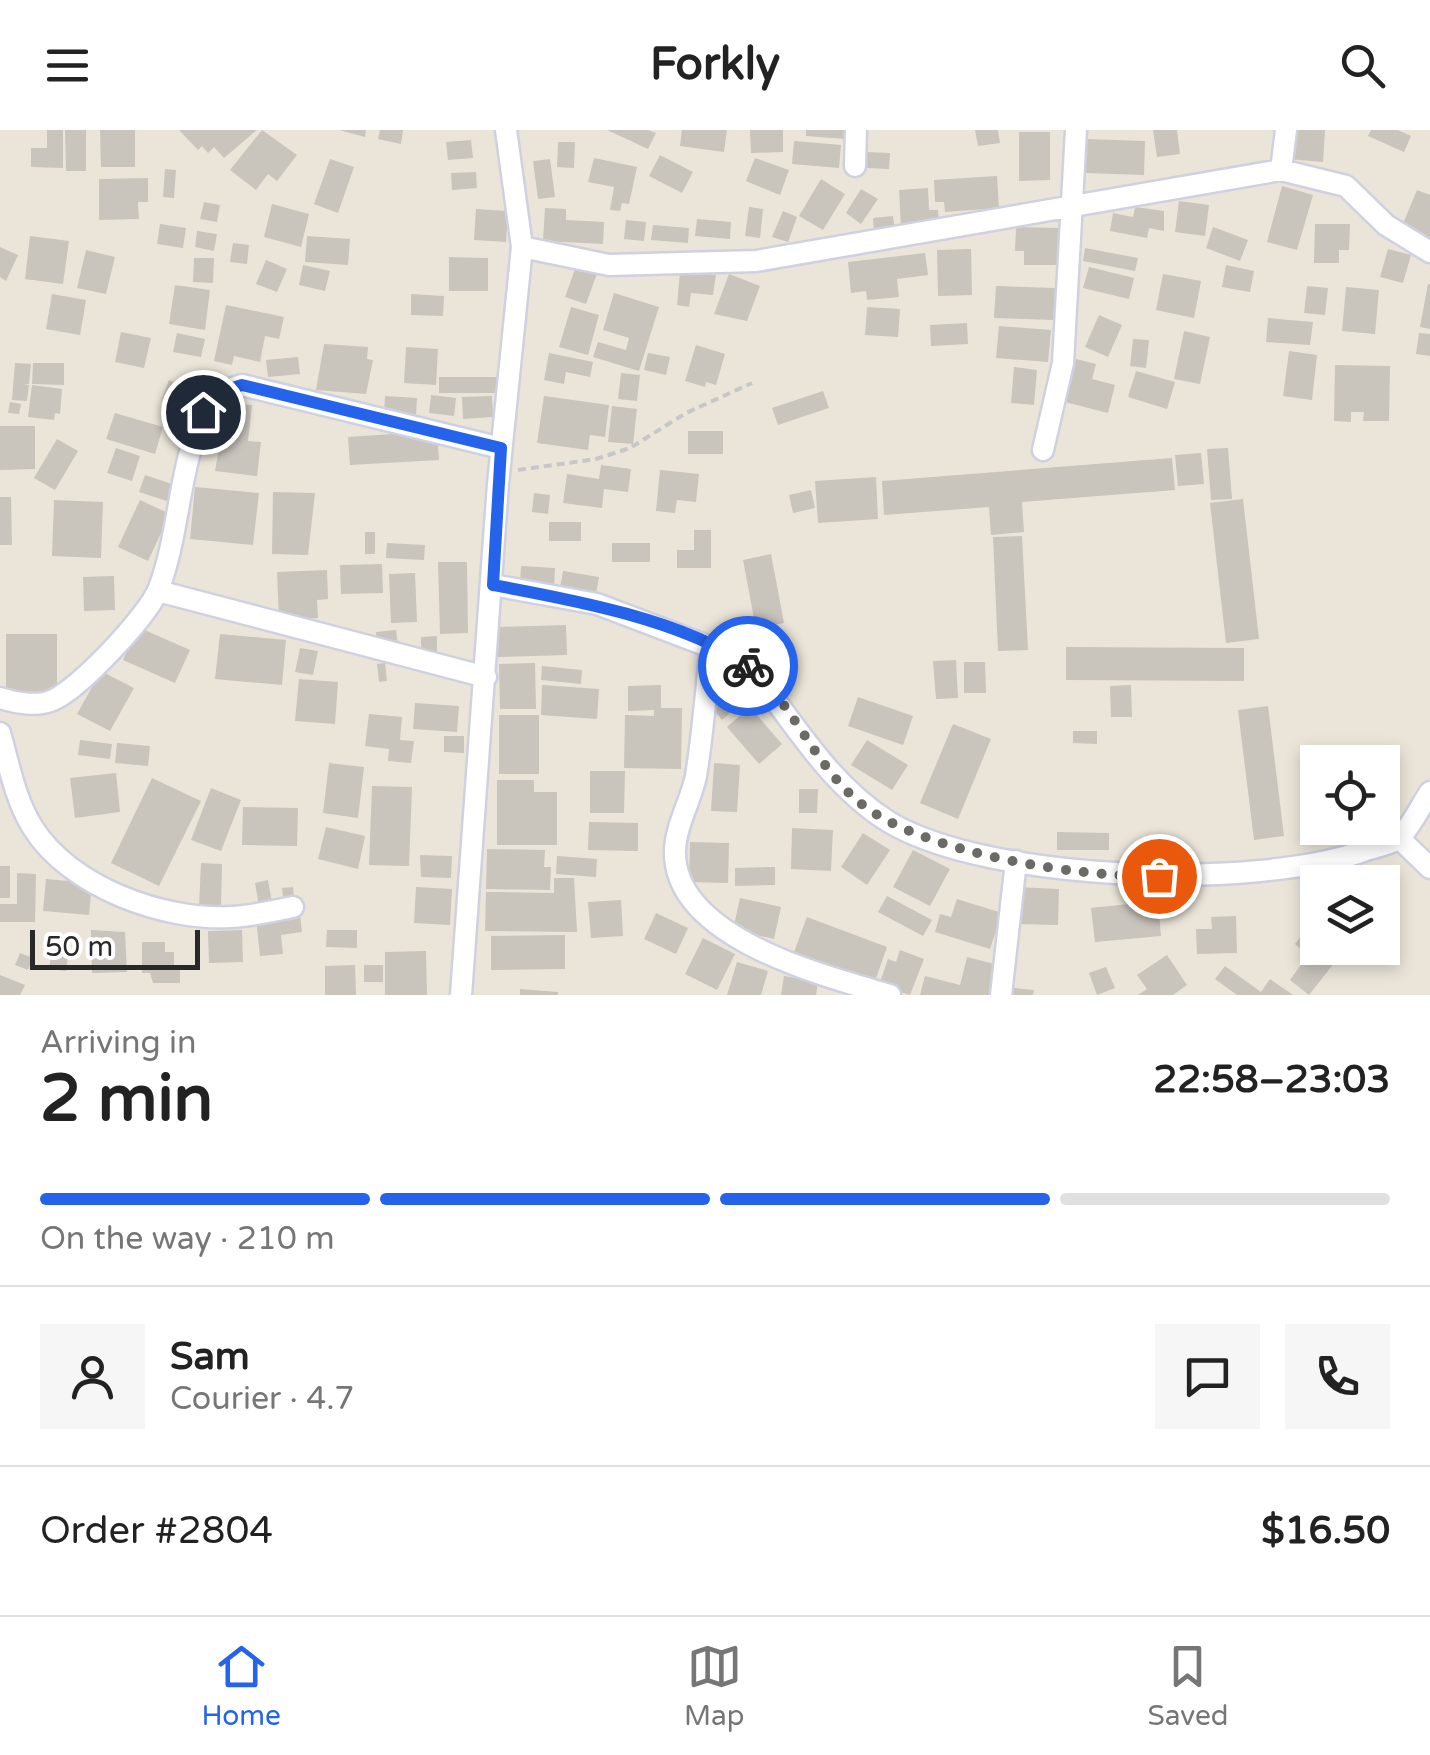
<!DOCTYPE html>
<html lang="en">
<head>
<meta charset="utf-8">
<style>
  :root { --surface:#fff; --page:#f6f6f6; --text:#222; --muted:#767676; --line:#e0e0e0; --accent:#2563eb }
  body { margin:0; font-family:"Varela Round",sans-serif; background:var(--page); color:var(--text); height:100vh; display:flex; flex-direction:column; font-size:38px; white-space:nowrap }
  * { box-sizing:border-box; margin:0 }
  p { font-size:32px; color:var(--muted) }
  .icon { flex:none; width:55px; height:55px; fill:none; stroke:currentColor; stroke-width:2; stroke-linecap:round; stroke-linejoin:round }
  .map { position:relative; height:865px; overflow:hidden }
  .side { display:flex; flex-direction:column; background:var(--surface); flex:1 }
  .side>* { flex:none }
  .fabs { position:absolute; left:1300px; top:615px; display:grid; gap:20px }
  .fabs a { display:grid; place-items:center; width:100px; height:100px; border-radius:0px; background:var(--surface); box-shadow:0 5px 15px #0003; font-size:50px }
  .scale { position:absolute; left:30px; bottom:25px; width:170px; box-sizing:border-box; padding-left:10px; border:5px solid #282828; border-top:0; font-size:28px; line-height:35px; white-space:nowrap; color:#282828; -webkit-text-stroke:8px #fff; paint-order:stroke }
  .pin { position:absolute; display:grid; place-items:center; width:85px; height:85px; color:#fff; margin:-42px; border:5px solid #fff; border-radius:50%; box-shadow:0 2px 10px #0007 }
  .courier { position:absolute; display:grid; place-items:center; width:100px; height:100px; margin:-50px; border:8px solid #2563eb; border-radius:50%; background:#fff; color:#222; box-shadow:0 2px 12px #0007 }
  .head em { font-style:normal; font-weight:700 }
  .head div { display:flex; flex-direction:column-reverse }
  .head { display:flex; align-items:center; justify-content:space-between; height:170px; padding:0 40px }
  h1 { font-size:65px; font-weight:700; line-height:75px }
  .bar { display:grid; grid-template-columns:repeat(4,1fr); gap:15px 10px; align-content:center; height:120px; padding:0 40px }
  .bar i { height:12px; border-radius:8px; background:var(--line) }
  .bar .active { background:var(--accent) }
  .bar p { grid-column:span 4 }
  .line { display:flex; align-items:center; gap:25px; padding:0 40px; border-top:2px solid var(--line) }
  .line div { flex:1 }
  .round { display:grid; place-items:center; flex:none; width:105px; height:105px; border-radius:0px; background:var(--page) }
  header { display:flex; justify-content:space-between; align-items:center; height:130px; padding:0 40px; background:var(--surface); font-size:45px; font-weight:700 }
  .menu { display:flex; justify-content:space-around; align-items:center; height:140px; border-top:2px solid var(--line); background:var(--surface); font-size:28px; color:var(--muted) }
  .menu a { display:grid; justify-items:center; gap:5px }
  .menu .active { color:var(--accent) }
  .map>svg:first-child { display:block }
  .building { fill:#c9c4bc }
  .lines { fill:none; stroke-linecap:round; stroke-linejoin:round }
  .street-casing { stroke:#cfd1e1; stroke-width:25 }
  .path { stroke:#c7c7c7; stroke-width:4; stroke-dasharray:8 5; stroke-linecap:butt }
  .street { stroke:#fff; stroke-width:20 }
  .done { stroke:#6c6a66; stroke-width:10; stroke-dasharray:0 18 }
  .route { stroke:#2563eb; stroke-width:12 }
</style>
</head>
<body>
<header><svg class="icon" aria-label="menu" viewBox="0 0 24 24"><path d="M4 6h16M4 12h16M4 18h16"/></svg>Forkly<svg class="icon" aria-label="search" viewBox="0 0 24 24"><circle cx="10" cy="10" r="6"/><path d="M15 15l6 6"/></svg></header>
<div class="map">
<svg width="1430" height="865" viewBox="0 0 1430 865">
  <rect width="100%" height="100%" fill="#ebe5d9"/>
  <path class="building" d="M47,0H63V38L31,37V18H47Z
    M65,0H86V41H66Z
    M100,0H135V37H101Z
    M179,0H257L224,28L214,17L208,23L202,16L198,20Z
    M262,0L297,25L277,51L268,44L256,60L230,40Z
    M339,0H366L365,7Z
    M380,0H403L401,14L378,9Z
    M607,0H648L656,3L648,19Z
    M682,0H727L724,22L680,16Z
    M750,0H783V22L751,23Z
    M806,0H847L846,9L806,6Z
    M975,0H998L1000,13L978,16Z
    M1153,0H1177L1180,24L1157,27Z
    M1290,0H1325L1323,32L1288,29Z
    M1371,0H1398L1411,6L1404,22L1368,6Z
    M1019,2H1050V50L1019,51Z
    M1086,9L1145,11L1144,45L1085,43Z
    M471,10L473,28L448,30L446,12Z
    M794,11L841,15L839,38L792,34Z
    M558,12H575L574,38L557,37Z
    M866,22L890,23L889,39L865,38Z
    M660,25L693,42L682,63L649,46Z
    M594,28L637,37L629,74L622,73L620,81L610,80L614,57L588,52Z
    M755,28L789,40L780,65L746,51Z
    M330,29L354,37L338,83L314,74Z
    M550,29L555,67L538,69L533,31Z
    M165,39L176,40L174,68L163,67Z
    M476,42L477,58L452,60L451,43Z
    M997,46L999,78L945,82L944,72H935L934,50Z
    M148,48V72H138L139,89L99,90V49Z
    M821,49L845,64L823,100L799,86Z
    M1282,56L1313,65L1297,120L1267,112Z
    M928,58L929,80H938L939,95L901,98L899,60Z
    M861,59L878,69L861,94L846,83Z
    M1417,60L1430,65V113L1400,101Z
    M1179,71L1209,75L1205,106L1175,102Z
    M204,72L220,75L217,92L200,89Z
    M272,74L309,84L301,117L264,107Z
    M749,77L763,79L760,108L745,106Z
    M1135,77L1164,81V101L1149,98L1147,108L1110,101L1113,83L1133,87Z
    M545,78L566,79V90L604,92L603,114L543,111Z
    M476,79L508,81L506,112L474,110Z
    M783,81L797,87L788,112L772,107Z
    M893,86L895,100L874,101L873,88Z
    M697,89L731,92L730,109L695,106Z
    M626,90L646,92L644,111L624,109Z
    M160,94L186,98L183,118L157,114Z
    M1315,94H1350L1349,120H1339V133H1314Z
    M653,95L689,98L688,113L651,110Z
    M1016,97L1059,98V135H1024V121H1015Z
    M1213,97L1248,110L1240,131L1206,118Z
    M197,101L217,104L214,121L195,117Z
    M30,106L69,111L63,154L25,149Z
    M307,106L350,109L348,135L305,132Z
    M233,113L249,115L247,134L230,132Z
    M0,117L18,125L6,151L0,147Z
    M1085,118L1138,128L1135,141L1083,131Z
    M971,119L972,165L938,166L937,120Z
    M1388,119L1411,125L1403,153L1380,147Z
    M86,120L115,127L106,164L77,158Z
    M925,123L928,145L897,149L899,167L867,170L866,161L851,163L848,132Z
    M449,127L488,128V161H449Z
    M194,128H214L213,153L193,152Z
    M266,130L287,139L277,162L256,154Z
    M578,131L599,138L586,174L565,167Z
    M303,135L330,141L325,161L299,155Z
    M1226,135L1254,141L1250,162L1222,157Z
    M1089,137L1134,148L1129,169L1083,158Z
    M680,141L716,145L713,165L691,163L689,177L677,175Z
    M729,144L760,156L747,191L714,184Z
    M1163,144L1201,151L1194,188L1156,180Z
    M1428,154H1430V199L1420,197Z
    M175,155L210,160L205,200L169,194Z
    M996,156L1055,158L1054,190L994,188Z
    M1307,156L1328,158L1325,185L1304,183Z
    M1346,157L1379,160L1375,204L1342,201Z
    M614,163L659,177L639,241L593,227L598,212L626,220L629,208L603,200Z
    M52,164L86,170L80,205L46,199Z
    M411,164L444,166L443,186L411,185Z
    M226,175L284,187L279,209L265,206L260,232L234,226L232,235L214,231Z
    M571,177L599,185L588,225L559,217Z
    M867,177L900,179L898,207L865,205Z
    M1099,185L1122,195L1108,227L1085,217Z
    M1268,188L1313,192L1310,215L1266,212Z
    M967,193L968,214L931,216L930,195Z
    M999,196L1051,200L1048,232L996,228Z
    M1184,201L1210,207L1200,254L1174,249Z
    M121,202L151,208L144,238L115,232Z
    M177,203L205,209L201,227L173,222Z
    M1419,203L1430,204V226L1416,224Z
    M1133,209L1149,210L1146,238L1130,236Z
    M324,214L368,217L367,229L373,230L366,264L316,260Z
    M696,215L725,224L716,255L706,252L705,257L685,251Z
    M406,217L438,219L436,255L404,253Z
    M1289,221L1317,225L1312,270L1283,266Z
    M549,223L593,232L590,247L566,242L564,254L544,250Z
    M648,223L670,227L666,245L644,240Z
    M298,227L300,244L268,247L266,230Z
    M1076,229L1096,234L1092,249L1115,255L1108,283L1065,272Z
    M15,233L31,234L29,254H24L29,255L27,271L12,270Z
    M33,233H64V255L32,254Z
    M1335,235L1390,236L1389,291H1363L1364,282H1351V292L1334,291Z
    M1014,237L1037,240L1034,275L1011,273Z
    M1136,241L1175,252L1167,279L1128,267Z
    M621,243L640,245L637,271L618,269Z
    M439,247H503V263H439Z
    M169,250L190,258L183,276L162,269Z
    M32,255L62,259L60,284L55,283L54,290L28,287Z
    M823,261L829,278L778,295L772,278Z
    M431,265L456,268L454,286L429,283Z
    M385,266L417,268L416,287L384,285Z
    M492,266L493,287L463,289L462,267Z
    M544,266L609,275L605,307L590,305L588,320L537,313Z
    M10,272L21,274L19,284L8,283Z
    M227,273L252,275L248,311L261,312L257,346L215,341Z
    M612,276L637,279L633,314L608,312Z
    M115,283L163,297L155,324L106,309Z
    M0,296H35V339L0,340Z
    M437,301L439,330L350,335L348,307Z
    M688,301H723V324H688Z
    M57,309L78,321L55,360L34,348Z
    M116,318L140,326L132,351L107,343Z
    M1228,318L1232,369L1211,370L1207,319Z
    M1201,323L1204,354L1178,356L1175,325Z
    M1172,328L1175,360L1022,372L1024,402L991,405L989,377L884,385L882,351Z
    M601,335L631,339L628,362L604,359L602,378L563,373L567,344L599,349Z
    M660,340L699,344L696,372L677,370L675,383L656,381Z
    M145,345L175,355L170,372L139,362Z
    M876,347L878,389L818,393L815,351Z
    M195,357L259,363L253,415L190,409Z
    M811,360L815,378L793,383L789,365Z
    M273,362L315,363L308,425L272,424Z
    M534,363L550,365L548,384L532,382Z
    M0,367H11L12,415H0Z
    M1243,369L1259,509L1226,513L1210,373Z
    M54,370L103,372L101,428L52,426Z
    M140,370L170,384L148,431L118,417Z
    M549,392H581V411H549Z
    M694,400H711V438H677V420H694Z
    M365,402H375V424H365Z
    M1022,406L1028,520L998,521L993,407Z
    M387,413L425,415L424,430L386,428Z
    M612,413H650V432H612Z
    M771,424L784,493L756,499L743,430Z
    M438,432H467L468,503L440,504Z
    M382,434L383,463L341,464L340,435Z
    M521,436L555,438L554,457L520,455Z
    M327,440L328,469L317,470L318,488L279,490L277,442Z
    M563,441L599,447L596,464L560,458Z
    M415,443L417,492L391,493L389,444Z
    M114,446L115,480L84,481L83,447Z
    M566,495L567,525L498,527L497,497Z
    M138,497L190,520L175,553L123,530Z
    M396,500L398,515L377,518L376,502Z
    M6,504H57V567H6Z
    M220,504L286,510L282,555L215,549Z
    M437,506V524H421V507Z
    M1066,517L1244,518V551L1066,550Z
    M300,518L318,521L313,545L295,542Z
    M956,530L958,568L936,569L933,531Z
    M964,532H985L986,563H964Z
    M385,533L387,551L379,552L377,534Z
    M535,533L536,579H500L499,534Z
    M542,536L582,540L581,554L541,550Z
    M101,541L134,558L110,601L77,584Z
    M299,549L338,552L335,594L295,591Z
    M741,549L753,562L722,590L710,576Z
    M542,555L599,559L597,589L541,585Z
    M661,555V578H682L681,639L624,638L625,585L654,586V580L628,581V556Z
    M1131,555L1132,587H1111L1110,556Z
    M858,567L913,586L903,615L848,596Z
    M415,573L459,576L457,602L413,599Z
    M1268,576L1284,706L1254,710L1238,580Z
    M750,577L782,614L759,634L727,597Z
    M369,584L402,587L400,610L414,611L411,633L388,631L389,619L365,616Z
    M499,585H539V644H499Z
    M953,594L991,609L958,689L920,673Z
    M1073,601H1097V614L1073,613Z
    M444,606H464V623L444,622Z
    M80,610L112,614L110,629L78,625Z
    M867,610L908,635L892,660L851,635Z
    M117,613L150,616L148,636L115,633Z
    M329,633L364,637L358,688L323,683Z
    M714,633L740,635L737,682L711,681Z
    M590,641H625L624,683H590Z
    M116,643L120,682L75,688L70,648Z
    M152,648L201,671L159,756L111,733Z
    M497,650H534V662H557V715H497Z
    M372,656L412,657L409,736L369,735Z
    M211,658L241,670L221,721L191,710Z
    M799,659H818L817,683H799Z
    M243,677L298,678L297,716L242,715Z
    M589,692L638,693V721L588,720Z
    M326,697L365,706L358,739L318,729Z
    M792,698L833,700L831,741L791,739Z
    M1057,702L1109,703V720H1057Z
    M863,703L890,720L867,755L841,737Z
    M690,712L729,713L728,753L689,752Z
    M487,719L545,720L544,737H551L550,760L486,759Z
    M913,720L950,739L930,776L893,757Z
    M420,725L452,726L451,748L421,747Z
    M557,726L597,729L596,747L556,744Z
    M201,733L222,734L221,776H199Z
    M0,736H10V768H0Z
    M775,737V755L735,756V738Z
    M17,743L36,744L35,792H0V774H17Z
    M554,748H574L577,802L485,801L486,762L554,763Z
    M46,749L92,753L89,785L43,781Z
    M268,750L272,773L259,776L255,753Z
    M293,757L294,766L283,767L282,758Z
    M416,757L452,759L450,795L414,793Z
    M1016,757L1059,759L1058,795L1015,794Z
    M887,766L932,790L923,806L878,782Z
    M740,768L781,777L774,809L733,800Z
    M957,769L1002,783L990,819L935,802L940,784L951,787Z
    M621,770L623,806L591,808L588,772Z
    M1158,771L1161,806L1095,812L1091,778Z
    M1382,779L1386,791H1391V813H1382Z
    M656,783L688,798L676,824L644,809Z
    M300,785L302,802L281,805L283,824L260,826L256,789Z
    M1236,786L1237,823L1197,824L1196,799H1212L1211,787Z
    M807,787L887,817L875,851L794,822Z
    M1314,789L1318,818H1346L1309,865L1290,850L1308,825L1295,814Z
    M91,800L125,802L127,842L92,843Z
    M242,800L243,832L209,833L208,801Z
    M327,800H357V818L326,817Z
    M565,805V839L491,840V806Z
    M703,808L735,824L717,860L685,844Z
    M53,812L70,815L66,841L49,839Z
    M142,812H165V822H174V835H180V853H153L150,843H142Z
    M900,820L924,829L910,865L879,855L888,829L896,832Z
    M426,821L427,865H385V822Z
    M20,823L33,828L28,840L15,835Z
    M1167,825L1187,855L1173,865H1138L1147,859L1137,845Z
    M967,827L1002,836L995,865H920L925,846L960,855Z
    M737,832L768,841L761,865H727Z
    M355,835L356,865H325V836Z
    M364,835H383V852H364Z
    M1225,836L1261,862L1270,849L1293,865H1237L1215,849Z
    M1106,837L1115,858L1097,865L1089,843Z
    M0,845L25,855L20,865H0Z
    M784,846L818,852L816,865H781Z
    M1005,857L1034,860L1033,865H1004Z
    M520,859L558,862V865H520Z"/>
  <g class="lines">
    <g class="street-casing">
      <path id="street" d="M855,36L856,0
        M1281,40L1286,0
        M522,117L609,135L756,131L1281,40L1346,56L1386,95L1430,122
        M1043,320L1063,233L1076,0
        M493,455L597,474L734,526L753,540C794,594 831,656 889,692C989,752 1258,760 1366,720C1376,717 1393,714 1401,706C1412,695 1421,675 1430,662
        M158,461L486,547
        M711,516C706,559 703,603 696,646C691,670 676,695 675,720C672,808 825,846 890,865
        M0,568C15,573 38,577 53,570C80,558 149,485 159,458C183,393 177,325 214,264L242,255L501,318
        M0,603C9,634 15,670 33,698C70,757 164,791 231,787C252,786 273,781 293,777
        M1399,708L1430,738
        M461,865L498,354L522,117L506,0
        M1001,865L1016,731"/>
    </g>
    <path class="path" d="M518,340L596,329L630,318L686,283L752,253"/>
    <use href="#street" class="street"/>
  </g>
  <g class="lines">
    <path class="done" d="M748,536C793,572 814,635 859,672C920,723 1080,748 1159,746"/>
    <path class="route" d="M203,282L214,264L242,255L501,318L493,455C569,469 685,490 748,536"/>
  </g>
</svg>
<div class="fabs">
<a><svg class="icon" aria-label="locate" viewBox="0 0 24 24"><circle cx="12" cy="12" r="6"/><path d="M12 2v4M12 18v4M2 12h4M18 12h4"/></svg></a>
<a><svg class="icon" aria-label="layers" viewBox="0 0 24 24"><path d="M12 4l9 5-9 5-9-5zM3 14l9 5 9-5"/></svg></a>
</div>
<div class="scale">50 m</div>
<div class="pin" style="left:1159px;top:746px;background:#ea580c"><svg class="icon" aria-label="bag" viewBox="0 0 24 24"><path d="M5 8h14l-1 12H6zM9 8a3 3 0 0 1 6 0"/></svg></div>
<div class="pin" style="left:203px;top:282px;background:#1f2937"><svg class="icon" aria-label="home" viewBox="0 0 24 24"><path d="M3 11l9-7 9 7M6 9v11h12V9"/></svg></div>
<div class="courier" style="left:748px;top:536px"><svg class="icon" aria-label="bike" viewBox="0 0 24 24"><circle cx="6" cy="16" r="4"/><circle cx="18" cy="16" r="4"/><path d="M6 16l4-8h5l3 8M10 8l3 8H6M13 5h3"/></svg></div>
</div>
<section class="side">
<div class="head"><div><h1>2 min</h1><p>Arriving in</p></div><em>22:58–23:03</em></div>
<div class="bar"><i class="active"></i><i class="active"></i><i class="active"></i><i></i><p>On the way · 210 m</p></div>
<div class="line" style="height:180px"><a class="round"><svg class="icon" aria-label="person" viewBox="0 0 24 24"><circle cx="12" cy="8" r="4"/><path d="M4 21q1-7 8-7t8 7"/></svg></a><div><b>Sam</b><p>Courier · 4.7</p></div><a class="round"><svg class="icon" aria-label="chat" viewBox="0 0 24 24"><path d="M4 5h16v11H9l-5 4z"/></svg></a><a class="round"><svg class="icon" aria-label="phone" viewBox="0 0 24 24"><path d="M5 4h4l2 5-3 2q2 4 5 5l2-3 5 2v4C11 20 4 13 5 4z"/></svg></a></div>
<div class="line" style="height:130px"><div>Order #2804</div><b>$16.50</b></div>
</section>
<nav class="menu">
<a class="active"><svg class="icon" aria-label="home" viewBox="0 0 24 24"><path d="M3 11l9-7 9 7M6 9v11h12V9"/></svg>Home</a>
<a><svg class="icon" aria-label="map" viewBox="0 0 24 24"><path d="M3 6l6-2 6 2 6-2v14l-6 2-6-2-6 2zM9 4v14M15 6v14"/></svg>Map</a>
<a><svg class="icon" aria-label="saved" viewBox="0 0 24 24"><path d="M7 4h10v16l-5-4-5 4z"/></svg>Saved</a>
</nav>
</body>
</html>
